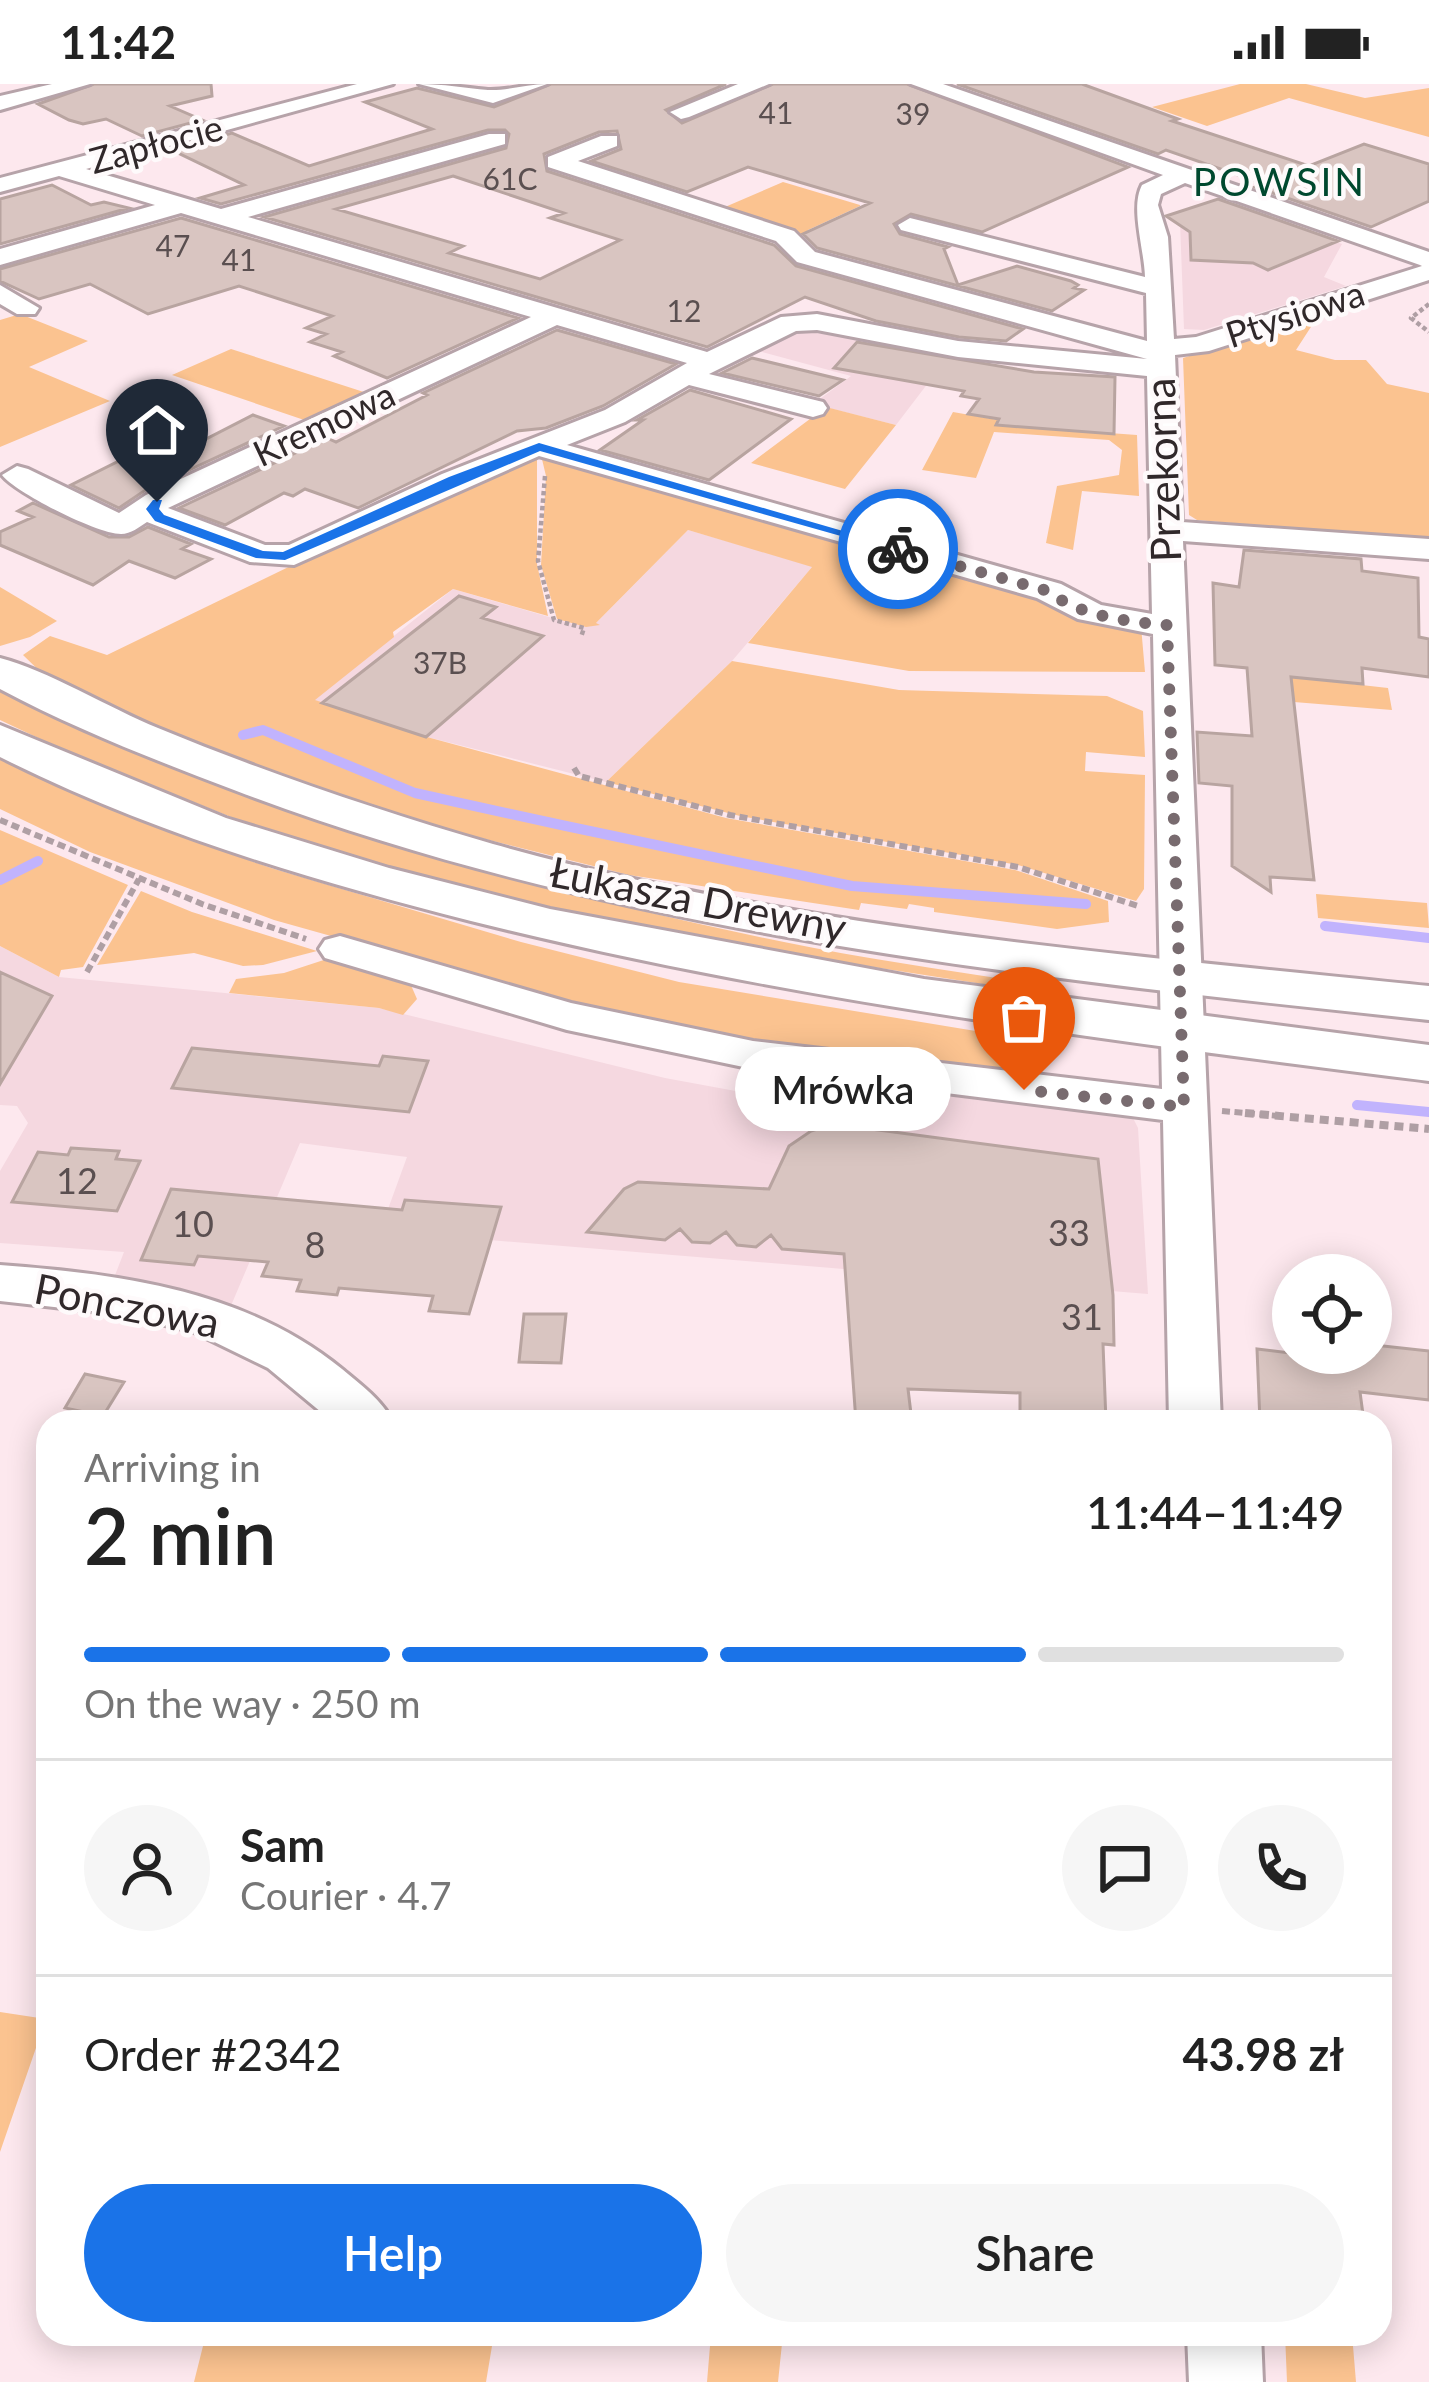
<!DOCTYPE html>
<html lang="en">
<head>
<meta charset="utf-8">
<style>
  :root { --surface:#fff; --page:#f6f6f6; --text:#222; --muted:#767676; --line:#e0e0e0; --accent:#1a73e8 }
  body { margin:0; font-family:Lato,sans-serif; background:var(--page); color:var(--text); height:100vh; display:flex; flex-direction:column; font-size:45px; white-space:nowrap }
  * { box-sizing:border-box; margin:0 }
  p { font-size:39px; color:var(--muted) }
  .icon { flex:none; width:66px; height:66px; fill:none; stroke:currentColor; stroke-width:2; stroke-linecap:round; stroke-linejoin:round }
  .map { position:relative; flex:1; overflow:hidden }
  .drawer { position:absolute; left:36px; top:1326px; width:1356px; height:936px; display:flex; flex-direction:column; background:var(--surface); border-radius:36px; box-shadow:0 6px 30px #0003 }
  .drawer>* { flex:none }
  .buttons { position:absolute; left:1272px; top:1170px; display:grid; gap:24px }
  .buttons a { display:grid; place-items:center; width:120px; height:120px; border-radius:50%; background:var(--surface); box-shadow:0 6px 30px #0003; font-size:60px }
  .pin { position:absolute; display:grid; place-items:center; width:102px; height:102px; color:#fff; margin:-123px -51px; border-radius:50% 50% 50% 0; rotate:-45deg; box-shadow:0 0 12px #0007 }
  .pin .icon { rotate:45deg }
  .courier { position:absolute; display:grid; place-items:center; width:120px; height:120px; margin:-60px; border:9px solid #1a73e8; border-radius:50%; background:#fff; color:#222; box-shadow:0 3px 15px #0007 }
  .bubble { position:absolute; height:84px; border-radius:42px; background:var(--surface); box-shadow:0 6px 30px #0003; font-size:39px; font-weight:600; line-height:84px; text-align:center }
  .summary em { font-style:normal; font-weight:600 }
  .summary div { display:flex; flex-direction:column-reverse }
  .summary { display:flex; align-items:center; justify-content:space-between; height:204px; padding:0 48px }
  h1 { font-size:78px; font-weight:600; line-height:90px }
  .bar { display:grid; grid-template-columns:repeat(4,1fr); gap:18px 12px; align-content:center; height:144px; padding:0 48px }
  .bar i { height:15px; border-radius:9px; background:var(--line) }
  .bar .selected { background:var(--accent) }
  .bar p { grid-column:span 4 }
  .line { display:flex; align-items:center; gap:30px; padding:0 48px; border-top:3px solid var(--line) }
  .line div { flex:1 }
  .round { display:grid; place-items:center; flex:none; width:126px; height:126px; border-radius:63px; background:var(--page) }
  .button { display:flex; gap:24px; margin-top:auto; padding:24px 48px }
  .button a { flex:1; height:138px; border-radius:72px; background:var(--accent); color:#fff; font-size:48px; font-weight:600; line-height:138px; text-align:center }
  .button a+a { background:var(--page); color:var(--text) }
  .status { display:flex; justify-content:space-between; align-items:center; height:84px; padding:0 60px; background:var(--surface); direction:ltr }
  .status svg { height:33px; fill:currentColor }
  .map>svg:first-child { display:block }
  .built { fill:#f5d8e0 }
  .green { fill:#fbc390 }
  .lines { fill:none; stroke-linecap:round; stroke-linejoin:round }
  .stream { stroke:#c1b3fd; stroke-width:10 }
  .building { fill:#d9c5c1; stroke:#b8a4a0; stroke-width:3; fill-rule:evenodd }
  .minor-casing { stroke:#b6a3a9; stroke-width:6 }
  .major-casing { stroke:#b6a3a9; stroke-width:6 }
  .path-far2 { stroke:#af9fa4; stroke-width:4.5; stroke-dasharray:4.5 3; stroke-linecap:butt }
  .path-far1 { stroke:#af9fa4; stroke-width:6; stroke-dasharray:8 4.5; stroke-linecap:butt }
  .path { stroke:#af9fa4; stroke-width:8; stroke-dasharray:9 6; stroke-linecap:butt }
  .minor { fill:#fff; fill-rule:evenodd }
  .major { fill:#fff; fill-rule:evenodd }
  .route { fill:#1a73e8 }
  .done { stroke:#786b6f; stroke-width:12; stroke-dasharray:0 21.6 }
  .labels { text-anchor:middle; stroke-width:9; stroke-linejoin:round; paint-order:stroke }
  .far-number-label { font-size:30px; fill:#5a4f50 }
  .far-street-label { font-size:36px; fill:#30282a; stroke:#fefafb }
  .number-label { font-size:36px; fill:#5a4f50 }
  .far-quarter-label { font-size:39px; letter-spacing:3px; fill:#00492f; stroke:#fefafb }
  .street-label { font-size:42px; fill:#30282a; stroke:#fefafb }
</style>
</head>
<body>
<div class="status"><b>11:42</b><svg viewBox="0 0 49 12"><path d="M0 12V9h3v3zM5 12V6h3v6zM10 12V3h3v9zM15 12V0h3v12zM26 1h20v11H26zM47 4h2v5h-2z"/></svg></div>
<div class="map">
<svg width="1429" height="2298" viewBox="0 0 1429 2298">
  <rect width="100%" height="100%" fill="#fde8ee"/>
  <path class="built" d="M1216,116L1342,160L1324,193L1346,202L1204,246L1184,245L1180,138L1199,121Z
    M790,247L862,253L951,269L896,341L813,320L851,292L751,265Z
    M688,446L813,482L732,577L606,698L427,653L313,616L453,505L573,540H595Z
    M0,862L59,893L379,924L665,994L774,1014L783,984L1129,1026L1138,1044L1148,1210L380,1147L407,1073L300,1059L230,1224L112,1199L124,1168L0,1159V1087L28,1039L17,1022L0,1021Z"/>
  <path class="green" d="M1240,0H1306L1365,14L1429,4V53L1289,14L1207,42L1152,23Z
    M783,98L860,121V122L808,146L805,152L726,128L725,123Z
    M20,230L88,257L29,283L110,317L0,363V236Z
    M1318,232L1296,266L1335,276H1366L1387,300L1429,309V456L1197,436L1189,431L1183,274Z
    M231,265L373,311L313,339L172,291Z
    M826,323L896,341L845,405L751,379Z
    M953,328L998,336L997,341L1137,351L1139,412L1082,407L1073,466L1046,459L1057,402L1119,391L1122,366L1109,356L994,348L976,394L922,386Z
    M537,369V480L548,532L453,505L393,548L394,553L315,616L427,653L726,734L1015,786L1108,817L1109,838L1057,845L934,828V824L909,820L907,825L861,819L859,826L629,791L473,752L344,715L56,603L23,571L50,552L107,571L472,394Z
    M541,371L1141,542L1145,588L909,587L748,559L812,483L688,446L596,539L600,541L586,543L557,535L541,481L546,392Z
    M0,503L57,537L30,553L0,562Z
    M732,577L899,606L1107,612L1143,627L1145,673L1086,668L1085,687L1145,691L1144,805L1136,817L1018,781L740,732L606,698Z
    M1290,593L1388,604L1392,626L1294,618Z
    M0,605C248,726 514,803 784,858C875,877 969,889 1061,904L1060,912L738,862L654,853L390,784L236,735L68,668L0,636Z
    M0,675L159,744L271,784L521,858L679,898L1048,959L1040,998L784,965L648,941L274,836L90,768L0,725Z
    M0,746L128,801L83,883L61,886L59,893L0,862Z
    M141,807L192,828L317,867L263,881L243,882L194,869L97,881Z
    M1316,810L1427,819L1429,844L1318,834Z
    M336,872L413,896L410,899L417,915L403,931L379,924L229,909L236,895L284,889Z
    M0,1928L46,1935L0,2068Z
    M206,2250H494L486,2298H194Z
    M711,2250H783L778,2298H707Z
    M1285,2250H1352L1356,2298H1287Z"/>
  <g class="lines">
    <path class="stream" d="M243,651L263,646L415,709L566,742L852,802L1086,820
      M0,796L38,777
      M1325,842L1429,854
      M1357,1021L1429,1028"/>
  </g>
  <path class="building" d="M94,0H211L212,12L170,22L202,36L142,52L106,35L83,40L69,36L38,20Z
    M551,0H726L666,26L682,39L773,0H907L1128,83L982,148L911,130L894,140L900,150L948,163L944,165L958,201L1017,182L1071,197L1078,201L1074,204L1084,206L1052,227L817,164L803,150L870,119L748,83L687,108L591,77L621,65L617,47L599,48L544,70L547,87L774,161L796,182L1023,245L1006,257L959,253L876,237L805,213L707,263L264,133L506,64L509,50L505,46H488L221,120L200,114L244,101L172,66L232,49L309,82L432,45L365,18L417,4L494,23ZM453,92L564,129L550,134L620,156L540,195L449,169L463,162L336,125Z
    M957,0H1082L1178,35L1172,37L1309,82L1364,60L1429,80V117L1371,143L1255,103L1264,100L1166,66L1158,70Z
    M52,101L91,121L104,118L129,124L0,160V115Z
    M1218,115L1338,157L1268,186L1253,179L1191,176L1190,148L1166,132Z
    M181,134L518,234L387,294L334,272L342,268L310,258L326,250L306,244L332,232L239,202L148,230L90,200L39,215L0,197V185Z
    M557,246L676,280L603,322L546,344L517,347L358,424L305,405L293,412L284,409L225,441L179,424L327,354L336,358L427,311L423,309Z
    M857,258L1034,288L1115,293L1114,350L996,341L999,335L968,330L979,315L961,312L964,307L834,284Z
    M752,274L843,296L819,312L722,289Z
    M690,306L791,335L709,396L600,366L643,336H637Z
    M253,331L284,342L144,407L119,424L71,401L143,365L167,375Z
    M33,419L109,453H129L148,443L191,460L182,465L211,475L175,494L129,477L93,501L0,461V448L33,433L18,427Z
    M1244,466L1361,475L1362,487L1418,494L1419,553L1429,555V593L1362,584L1363,600L1291,593L1314,796L1270,793L1271,808L1232,782V702L1199,699L1197,648L1252,652L1247,584L1215,581L1213,499L1239,503Z
    M459,512L496,523L482,534L543,552L426,653L322,619Z
    M0,888L52,912L0,1000Z
    M192,964L379,982L383,972L428,977L409,1028L172,1004Z
    M833,1040L1098,1075L1113,1211L1114,1261L1103,1260L1106,1338H1020V1309L908,1305L912,1338H856L844,1170L782,1165L771,1151L756,1163L737,1161L726,1148L710,1159L692,1158L680,1145L665,1156L587,1148L624,1105L638,1098L769,1105L789,1062L811,1047Z
    M71,1064L119,1067L116,1075L140,1077L117,1127L12,1118L38,1068L68,1071Z
    M171,1105L402,1126L405,1116L501,1123L469,1230L429,1227L433,1212L339,1204L337,1211L297,1207L301,1196L262,1192L268,1178L198,1172L194,1181L141,1176Z
    M524,1230H566L561,1279L519,1278Z
    M1374,1261L1429,1267V1316L1360,1308L1364,1338H1260L1257,1265L1338,1275L1337,1269H1375Z
    M85,1290L124,1298L103,1332L65,1324Z"/>
  <g class="lines">
    <g class="minor-casing">
      <path id="minor" d="M52,0H90L0,26V12Z
        M357,0H393L86,85L221,125L489,50H505V60L248,133L707,268L781,233L817,230L958,257L1147,275L797,178L776,157L548,83V73L601,52H617V62L578,77L794,147L815,168L1147,257L1146,209L901,146L898,141L910,134L1145,193C1144,164 1130,124 1142,101L1163,91L911,0H943L1429,168V196L1209,267L1175,271L1182,438L1429,455V475L1183,457L1221,1338H1169L1163,1036L753,985L567,946L325,874L319,865L325,856L340,852L571,919L753,957L1162,1005L1153,550L1078,535L1037,514L539,372L294,481L250,478L147,438C139,443 131,450 121,450C97,450 16,409 2,391L17,382L28,385L119,429L146,411L531,233L181,129L0,181V165L155,121L59,92L0,108V94ZM1185,99L1420,181L1422,182L1196,253L1174,255L1168,153L1158,121L1161,110ZM557,241L687,279L605,326L442,390L289,461H265L168,424ZM817,246L958,273L1147,292L1152,530L1101,521L1061,500L567,361L625,338L689,301L813,333L823,330L827,324L823,318L709,290L796,247Z
        M419,0C443,0 465,4 488,6C506,7 527,0 547,0L493,19Z
        M738,0H769L689,33L681,35L670,28Z
        M0,201L39,224L35,230H17L0,220Z
        M0,1181C120,1190 245,1206 342,1285C361,1301 382,1316 393,1338H333L268,1284L192,1247L117,1230L0,1217Z
        M1187,2250H1261L1263,2298H1189Z"/>
    </g>
    <g class="major-casing">
      <path id="major" d="M0,574C45,585 111,625 158,644C267,689 379,727 493,760C797,845 1117,870 1429,902V936C1025,893 616,851 234,706C155,676 75,645 0,605Z
        M0,641L226,734L389,784L550,825L924,895L1429,961V997C1107,956 786,916 471,837C310,796 149,748 0,673Z"/>
    </g>
    <path class="path-far2" d="M1429,220L1411,234L1429,248
      M545,392L538,477L554,536L584,544L581,553"/>
    <path class="path-far1" d="M574,684L579,692L730,731L1018,783L1141,823
      M0,736L202,820L306,855
      M87,888L139,795
      M1222,1027L1279,1032"/>
    <path class="path" d="M1245,1029L1429,1045"/>
    <use href="#minor" class="minor"/>
    <use href="#major" class="major"/>
  </g>
  <path class="route" d="M539,359L905,465L894,467L540,367L285,476L256,474L155,437L146,425L153,416H162L159,425L164,431L263,467L283,468L449,393Z"/>
  <g class="lines">
    <path class="done" d="M898,465L1048,507C1079,532 1129,538 1167,541L1184,1023L1024,1006"/>
  </g>
  <g class="labels">
    <g class="far-number-label">
      <text x="776" y="40">41</text>
      <text x="913" y="41">39</text>
      <text x="510" y="106">61C</text>
      <text x="173" y="173">47</text>
      <text x="239" y="187">41</text>
      <text x="684" y="238">12</text>
      <text x="440" y="590">37B</text>
    </g>
    <g class="far-street-label">
      <text transform="translate(156 60) rotate(-15)" y="13">Zapłocie</text>
      <text transform="translate(1295 230) rotate(-18)" y="13">Ptysiowa</text>
      <text transform="translate(324 340) rotate(-25)" y="13">Kremowa</text>
    </g>
    <g class="number-label">
      <text x="77" y="1110">12</text>
      <text x="193" y="1153">10</text>
      <text x="1069" y="1162">33</text>
      <text x="315" y="1174">8</text>
      <text x="1082" y="1246">31</text>
    </g>
    <g class="far-quarter-label">
      <text x="1280" y="112">POWSIN</text>
    </g>
    <g class="street-label">
      <text transform="translate(1163 386) rotate(-92)" y="15">Przekorna</text>
      <text transform="translate(698 816) rotate(11)" y="15">Łukasza Drewny</text>
      <text transform="translate(127 1222) rotate(11)" y="15">Ponczowa</text>
    </g>
  </g>
</svg>
<div class="buttons">
<a><svg class="icon" aria-label="locate" viewBox="0 0 24 24"><circle cx="12" cy="12" r="6"/><path d="M12 2v4M12 18v4M2 12h4M18 12h4"/></svg></a>
</div>
<div class="pin" style="left:1024px;top:1006px;background:#ea580c"><svg class="icon" aria-label="bag" viewBox="0 0 24 24"><path d="M5 8h14l-1 12H6zM9 8a3 3 0 0 1 6 0"/></svg></div>
<div class="pin" style="left:157px;top:418px;background:#1f2937"><svg class="icon" aria-label="home" viewBox="0 0 24 24"><path d="M3 11l9-7 9 7M6 9v11h12V9"/></svg></div>
<div class="courier" style="left:898px;top:465px"><svg class="icon" aria-label="bike" viewBox="0 0 24 24"><circle cx="6" cy="16" r="4"/><circle cx="18" cy="16" r="4"/><path d="M6 16l4-8h5l3 8M10 8l3 8H6M13 5h3"/></svg></div>
<div class="bubble" style="left:735px;top:963px;width:216px">Mrówka</div>
<section class="drawer">
<div class="summary"><div><h1>2 min</h1><p>Arriving in</p></div><em>11:44–11:49</em></div>
<div class="bar"><i class="selected"></i><i class="selected"></i><i class="selected"></i><i></i><p>On the way · 250 m</p></div>
<div class="line" style="height:216px"><a class="round"><svg class="icon" aria-label="person" viewBox="0 0 24 24"><circle cx="12" cy="8" r="4"/><path d="M4 21q1-7 8-7t8 7"/></svg></a><div><b>Sam</b><p>Courier · 4.7</p></div><a class="round"><svg class="icon" aria-label="chat" viewBox="0 0 24 24"><path d="M4 5h16v11H9l-5 4z"/></svg></a><a class="round"><svg class="icon" aria-label="phone" viewBox="0 0 24 24"><path d="M5 4h4l2 5-3 2q2 4 5 5l2-3 5 2v4C11 20 4 13 5 4z"/></svg></a></div>
<div class="line" style="height:156px"><div>Order #2342</div><b>43.98 zł</b></div>
<div class="button"><a>Help</a><a>Share</a></div>
</section>
</div>
</body>
</html>
